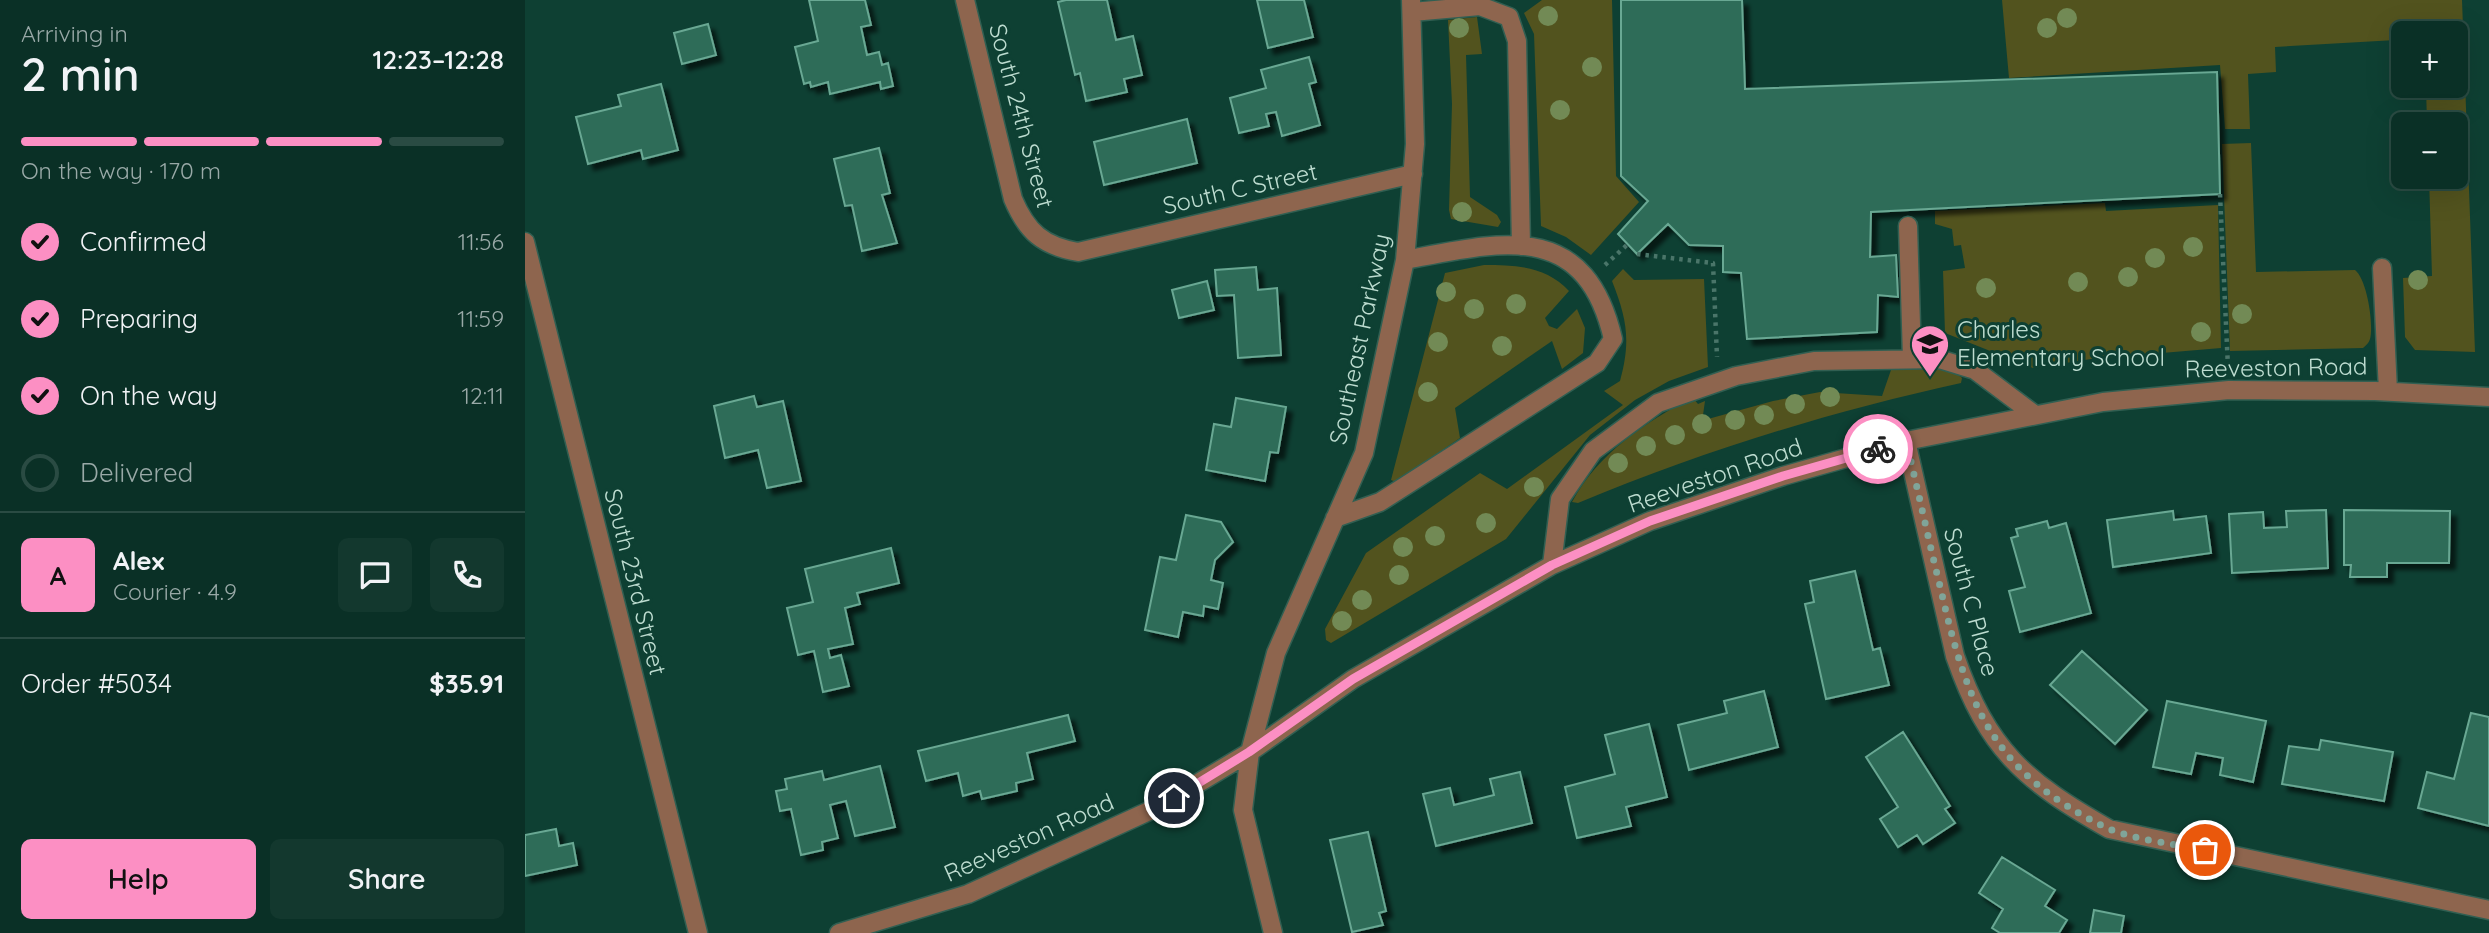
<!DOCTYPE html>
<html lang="en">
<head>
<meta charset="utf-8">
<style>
  :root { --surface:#0a3026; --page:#13382e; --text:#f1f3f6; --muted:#99a9a7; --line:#2a4b43; --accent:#fc8fc3 }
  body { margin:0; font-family:Quicksand,sans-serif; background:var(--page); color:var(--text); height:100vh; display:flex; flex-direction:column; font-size:26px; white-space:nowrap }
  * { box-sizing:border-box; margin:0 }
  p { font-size:23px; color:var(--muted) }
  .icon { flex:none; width:38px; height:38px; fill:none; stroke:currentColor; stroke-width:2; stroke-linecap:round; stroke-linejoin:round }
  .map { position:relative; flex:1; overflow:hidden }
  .panel { display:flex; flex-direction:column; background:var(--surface); width:525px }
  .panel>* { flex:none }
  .controls { position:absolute; left:1866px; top:21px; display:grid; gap:14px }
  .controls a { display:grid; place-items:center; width:77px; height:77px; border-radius:10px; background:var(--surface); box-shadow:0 7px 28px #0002,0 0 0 2px var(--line); font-size:35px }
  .pin { position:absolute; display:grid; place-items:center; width:60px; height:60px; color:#fff; margin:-30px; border:4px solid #fff; border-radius:50%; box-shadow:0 2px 7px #0007 }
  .courier { position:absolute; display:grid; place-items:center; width:70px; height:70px; margin:-35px; border:5px solid #fc8fc3; border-radius:50%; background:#fff; color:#222; box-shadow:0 2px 9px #0007 }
  .summary em { font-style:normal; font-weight:600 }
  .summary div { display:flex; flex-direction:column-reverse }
  .summary { display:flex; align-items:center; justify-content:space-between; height:119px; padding:0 21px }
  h1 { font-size:46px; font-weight:600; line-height:52px }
  .bar { display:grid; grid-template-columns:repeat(4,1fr); gap:10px 7px; align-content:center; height:84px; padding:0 21px }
  .bar i { height:9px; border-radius:5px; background:var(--line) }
  .bar .selected { background:var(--accent) }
  .bar p { grid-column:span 4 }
  .line { display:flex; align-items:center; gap:18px; padding:0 21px; border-top:2px solid var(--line) }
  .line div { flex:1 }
  .round { display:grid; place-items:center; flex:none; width:74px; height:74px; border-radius:10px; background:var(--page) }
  ol { padding:0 21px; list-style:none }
  li { display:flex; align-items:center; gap:21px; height:77px }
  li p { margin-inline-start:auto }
  li .icon { padding:7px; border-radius:50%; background:var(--accent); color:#111; stroke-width:4 }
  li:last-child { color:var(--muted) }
  li i { width:38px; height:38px; border:4px solid var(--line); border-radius:50% }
  .button { display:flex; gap:14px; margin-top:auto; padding:14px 21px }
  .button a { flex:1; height:80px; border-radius:10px; background:var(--accent); color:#111; font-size:28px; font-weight:600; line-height:80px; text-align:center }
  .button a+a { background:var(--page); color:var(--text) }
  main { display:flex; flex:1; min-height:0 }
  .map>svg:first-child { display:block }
  .green { fill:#52531e }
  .building { fill:#2d6c59; stroke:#69a893; stroke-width:2; filter:url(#shadow) }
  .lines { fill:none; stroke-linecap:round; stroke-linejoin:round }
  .minor-casing { stroke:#315f52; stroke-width:21 }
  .path { stroke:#4a7569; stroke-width:4.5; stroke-dasharray:3.5 5; stroke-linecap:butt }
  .minor { stroke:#8e654e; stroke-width:18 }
  .tree { fill:#728a55 }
  .done { stroke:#80a599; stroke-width:7; stroke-dasharray:0 12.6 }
  .route { stroke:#fc8fc3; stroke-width:9 }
  .labels { text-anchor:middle; stroke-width:6; stroke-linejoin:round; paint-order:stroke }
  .street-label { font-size:24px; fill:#bddcd0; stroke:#0e4033 }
  .poi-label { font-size:24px; fill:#bddcd0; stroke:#0e4033; text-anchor:start }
</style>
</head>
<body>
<main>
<section class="panel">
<div class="summary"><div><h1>2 min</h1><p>Arriving in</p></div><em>12:23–12:28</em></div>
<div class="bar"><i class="selected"></i><i class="selected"></i><i class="selected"></i><i></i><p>On the way · 170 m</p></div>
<ol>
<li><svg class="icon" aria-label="check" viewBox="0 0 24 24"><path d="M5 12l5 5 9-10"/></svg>Confirmed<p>11:56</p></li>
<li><svg class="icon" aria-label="check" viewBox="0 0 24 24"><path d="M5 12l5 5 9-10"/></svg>Preparing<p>11:59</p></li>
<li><svg class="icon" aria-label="check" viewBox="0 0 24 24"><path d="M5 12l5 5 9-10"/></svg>On the way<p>12:11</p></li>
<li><i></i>Delivered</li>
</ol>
<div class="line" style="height:126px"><b class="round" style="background:var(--accent);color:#111">A</b><div><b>Alex</b><p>Courier · 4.9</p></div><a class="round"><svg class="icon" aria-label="chat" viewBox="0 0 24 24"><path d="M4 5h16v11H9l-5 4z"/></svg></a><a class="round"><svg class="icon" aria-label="phone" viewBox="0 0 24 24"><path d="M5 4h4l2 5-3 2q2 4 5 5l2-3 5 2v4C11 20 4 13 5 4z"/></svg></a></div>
<div class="line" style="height:91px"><div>Order #5034</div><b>$35.91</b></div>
<div class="button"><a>Help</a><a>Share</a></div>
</section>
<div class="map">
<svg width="1964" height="933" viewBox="0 0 1964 933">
  <defs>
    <filter id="shadow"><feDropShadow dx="6" dy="6" stdDeviation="2" flood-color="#0009"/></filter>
  </defs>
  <rect width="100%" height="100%" fill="#0e4033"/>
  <path class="green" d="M1017,0H1087L1091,176L1114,202L1066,255L1041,237L1016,226L1009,34L999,13Z
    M1477,0H1937L1950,352L1890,350L1880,337L1878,278L1907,276L1904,177H1930V124H1902L1901,86H1930V33H1878V67L1871,40L1750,47L1751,72L1723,74L1725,129H1700L1695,65L1484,78Z
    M952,17L957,54L941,55L945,197L972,215L976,222L973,227L926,219L924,210L927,104L923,20Z
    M1726,143L1731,272L1830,270C1842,279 1849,325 1845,339C1844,343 1841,345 1838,348L1705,351L1697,144Z
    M1580,203L1581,211L1693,205L1696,348L1566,359L1508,368L1420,333L1418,271L1440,268L1436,245L1429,246L1427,229L1410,224V211Z
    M959,265C991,265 1021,266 1044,291L1020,318L1024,326L1032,329L1052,309L1060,328L1058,353L1037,369L1027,341L930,408L935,438L871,482L866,480L920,273Z
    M1098,269L1109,280L1179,279L1183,367L1144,381L1110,400L1065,435L981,539L806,643L801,640L800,629L841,553L955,473L982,489L1098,405L1079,391L1095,381C1106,341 1102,319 1087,281Z
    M1400,367L1427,370L1437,378L1436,383C1304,412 1178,451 1053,503L1047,502C1074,452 1119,424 1167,397L1173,404L1180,401L1178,415L1183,419L1248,401L1295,392L1357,396L1366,370Z"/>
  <path class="building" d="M284,0H340L346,25L336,27L342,55L354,52L357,65L363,63L368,86L356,89L355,82L305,94L303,82L286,87L285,82L279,84L270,47L293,41Z
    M541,0H582L591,40L608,36L617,75L599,79L602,92L561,101L555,73L550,75L533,2Z
    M732,0H779L788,37L743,48Z
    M1096,0H1217L1220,89L1692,72L1695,194L1346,212L1345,257L1371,255L1373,297L1353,295L1352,332L1222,339L1216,273L1198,272V246L1164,245L1143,224L1112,254L1093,234L1123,201L1096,176Z
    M183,24L191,55L157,64L149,33Z
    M784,57L791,82L784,84L795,125L757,136L751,112L741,114L744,126L714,133L705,98L741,88L736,70Z
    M136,84L153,150L118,159L116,150L63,164L51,117L96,106L93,95Z
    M662,119L672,163L579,185L569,142Z
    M354,148L365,193L357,195L372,243L337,251L327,205L320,206L309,159Z
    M731,267L733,290L752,288L756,355L713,358L709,295L692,296L690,270Z
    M682,281L689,310L654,318L647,290Z
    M229,396L232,407L258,401L276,481L242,488L233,450L200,458L189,406Z
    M711,398L761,407L753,453L745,452L740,481L681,470L689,424L706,427Z
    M1801,510L1803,568L1707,573L1704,514L1738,512L1739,528L1762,527L1761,511Z
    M1819,510L1925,511L1924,563H1862V577H1825L1826,565H1819Z
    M1648,511L1649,520L1681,516L1686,553L1588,567L1582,520Z
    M661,515L696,522L708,542L690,560L686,580L698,583L693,609L679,606L678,616L658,612L653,637L620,630L635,557L651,560Z
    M1522,521L1524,528L1541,523L1566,613L1495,632L1484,591L1500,587L1486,538L1493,536L1491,529Z
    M366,548L374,583L332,593L335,604L320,608L328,644L303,649L305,658L316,655L324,686L298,692L289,651L273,655L262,608L288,602L280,569Z
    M1330,571L1348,650L1355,648L1364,685L1301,699L1280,604L1289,602L1285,581Z
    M1557,651L1622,710L1590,744L1525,685Z
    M1239,691L1253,747L1164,770L1153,725L1202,713L1199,701Z
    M1642,701L1741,721L1728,782L1695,775L1698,758L1671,753L1666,774L1628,767Z
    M1946,713L1964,717V826L1893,808L1902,772L1929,779Z
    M543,715L550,741L502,753L508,779L491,783L492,791L457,799L455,791L438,796L433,773L401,781L393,751Z
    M1124,724L1142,797L1101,807L1106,826L1052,838L1040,787L1090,774L1080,735Z
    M1378,732L1425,806L1420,809L1430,823L1398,844L1392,835L1373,847L1355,819L1373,807L1341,757Z
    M1796,740L1868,752L1859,801L1757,784L1764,746L1794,750Z
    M355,766L370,827L330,836L321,801L305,805L313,838L297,842L298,850L276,855L266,809L255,811L251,791L262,789L260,779L297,771L299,780Z
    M995,772L1007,823L911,846L898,794L925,788L929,805L969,795L965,779Z
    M31,829L34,846L48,843L52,865L0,876V835Z
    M843,832L861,911L854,913L858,925L827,932L805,840Z
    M1477,857L1530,890L1520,906L1542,920L1534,933H1475L1467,928L1478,909L1454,893Z
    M1569,910L1599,916L1596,933H1565Z"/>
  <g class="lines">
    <g class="minor-casing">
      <path id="minor" d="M440,0L488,199C502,232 518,246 553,252L888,174
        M887,12L955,6L984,17L992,41L996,246
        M1383,226L1387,358
        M0,242L173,933
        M1857,268L1863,391
        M1381,441L1430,656C1463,751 1500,781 1584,829L1964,910
        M810,518L855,502L1072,363L1088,339C1060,218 975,242 880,260
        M1027,565L1035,499L1068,451L1133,403L1211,376L1289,361L1414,359L1450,370L1510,415
        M314,933L443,894L635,806L725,752L828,679L1027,565L1125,521L1258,476L1381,441L1578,402L1704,390L1850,391L1964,397
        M748,933L718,810L725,752L751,653L839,453L880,260L890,144L886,0"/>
    </g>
    <path class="path" d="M1695,194L1703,368
      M1112,254L1188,263L1192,357
      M1080,265L1103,244"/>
    <use href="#minor" class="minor"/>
  </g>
  <g class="tree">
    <circle cx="1023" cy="16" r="10"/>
    <circle cx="1542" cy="18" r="10"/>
    <circle cx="934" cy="28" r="10"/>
    <circle cx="1522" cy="28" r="10"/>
    <circle cx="1067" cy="67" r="10"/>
    <circle cx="1035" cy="110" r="10"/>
    <circle cx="937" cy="212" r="10"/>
    <circle cx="1668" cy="247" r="10"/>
    <circle cx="1630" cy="258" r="10"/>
    <circle cx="1603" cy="277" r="10"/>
    <circle cx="1893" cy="280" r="10"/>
    <circle cx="1553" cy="282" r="10"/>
    <circle cx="1461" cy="288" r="10"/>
    <circle cx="921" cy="292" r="10"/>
    <circle cx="991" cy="304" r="10"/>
    <circle cx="949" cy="309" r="10"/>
    <circle cx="1717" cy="314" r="10"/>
    <circle cx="1676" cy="332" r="10"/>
    <circle cx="913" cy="342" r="10"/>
    <circle cx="977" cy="346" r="10"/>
    <circle cx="903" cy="392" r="10"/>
    <circle cx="1305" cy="397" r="10"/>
    <circle cx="1270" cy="404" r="10"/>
    <circle cx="1239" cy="415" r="10"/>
    <circle cx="1210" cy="420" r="10"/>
    <circle cx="1177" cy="424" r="10"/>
    <circle cx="1150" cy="435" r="10"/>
    <circle cx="1121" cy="446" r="10"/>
    <circle cx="1093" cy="463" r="10"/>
    <circle cx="1009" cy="487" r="10"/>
    <circle cx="961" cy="523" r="10"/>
    <circle cx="910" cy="536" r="10"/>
    <circle cx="878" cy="547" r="10"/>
    <circle cx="874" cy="575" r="10"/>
    <circle cx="837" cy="600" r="10"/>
    <circle cx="817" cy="621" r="10"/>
  </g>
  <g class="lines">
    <path class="done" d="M1353,449L1381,441C1393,490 1403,538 1415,586C1442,704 1466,772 1582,828C1608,840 1652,844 1680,850"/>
    <path class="route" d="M649,798L724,752L828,679L1027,565L1125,521L1258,476L1353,449"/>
  </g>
  <defs>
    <g id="school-pin" transform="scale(2.0125)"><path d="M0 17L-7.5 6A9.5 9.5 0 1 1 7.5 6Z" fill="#fc8fc3" stroke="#0e4033"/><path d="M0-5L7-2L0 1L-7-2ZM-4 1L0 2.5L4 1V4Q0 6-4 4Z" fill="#111"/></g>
  </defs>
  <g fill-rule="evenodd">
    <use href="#school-pin" x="1405" y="344"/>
  </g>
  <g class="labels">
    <g class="street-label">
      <text transform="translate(496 116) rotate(75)" y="8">South 24th Street</text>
      <text transform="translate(715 189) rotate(-13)" y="8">South C Street</text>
      <text transform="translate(835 339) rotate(-78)" y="8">Southeast Parkway</text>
      <text transform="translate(1751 368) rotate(-1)" y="8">Reeveston Road</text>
      <text transform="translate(1190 476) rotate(-19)" y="8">Reeveston Road</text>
      <text transform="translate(110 582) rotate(76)" y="8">South 23rd Street</text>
      <text transform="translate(1446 602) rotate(75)" y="8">South C Place</text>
      <text transform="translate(504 838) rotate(-24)" y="8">Reeveston Road</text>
    </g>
    <g class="poi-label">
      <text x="1432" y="338">Charles<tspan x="1432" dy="28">Elementary School</tspan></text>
    </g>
  </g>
</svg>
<div class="controls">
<a>+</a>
<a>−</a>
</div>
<div class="pin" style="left:1680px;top:850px;background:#ea580c"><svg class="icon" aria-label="bag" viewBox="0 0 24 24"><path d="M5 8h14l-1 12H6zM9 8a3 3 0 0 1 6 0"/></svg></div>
<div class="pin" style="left:649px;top:798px;background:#1f2937"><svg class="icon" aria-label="home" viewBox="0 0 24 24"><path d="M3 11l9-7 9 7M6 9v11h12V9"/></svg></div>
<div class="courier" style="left:1353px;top:449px"><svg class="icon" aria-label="bike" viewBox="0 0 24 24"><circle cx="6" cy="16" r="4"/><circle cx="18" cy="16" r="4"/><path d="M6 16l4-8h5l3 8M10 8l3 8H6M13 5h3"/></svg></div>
</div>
</main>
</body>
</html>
